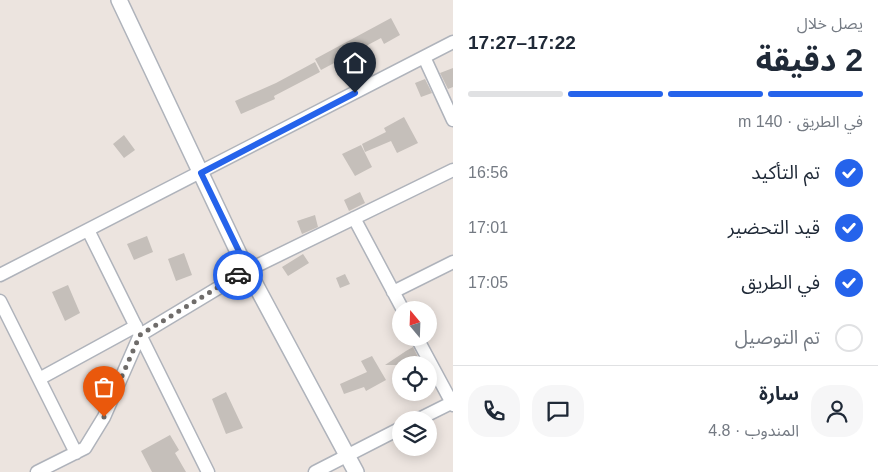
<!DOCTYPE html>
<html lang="ar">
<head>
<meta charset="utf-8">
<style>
  :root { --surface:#fff; --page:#f6f6f7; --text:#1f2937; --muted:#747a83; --line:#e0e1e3; --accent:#2563eb }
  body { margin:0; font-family:Helvetica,"Noto Sans Arabic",sans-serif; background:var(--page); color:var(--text); direction:rtl; height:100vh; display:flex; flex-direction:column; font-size:19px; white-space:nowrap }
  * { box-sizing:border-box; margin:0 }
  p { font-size:16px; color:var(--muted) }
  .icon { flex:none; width:28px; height:28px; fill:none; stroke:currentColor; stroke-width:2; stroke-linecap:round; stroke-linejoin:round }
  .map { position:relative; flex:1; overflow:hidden; direction:ltr }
  .details { display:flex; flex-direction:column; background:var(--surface); width:425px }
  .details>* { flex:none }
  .needle { width:32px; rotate:341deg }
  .buttons { position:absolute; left:392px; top:301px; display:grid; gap:10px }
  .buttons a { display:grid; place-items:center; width:45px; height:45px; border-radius:50%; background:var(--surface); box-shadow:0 2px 12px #0003; font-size:25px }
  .pin { position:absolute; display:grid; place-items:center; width:42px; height:42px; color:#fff; margin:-51px -21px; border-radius:50% 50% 50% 0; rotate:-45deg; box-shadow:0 0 5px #0007 }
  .pin .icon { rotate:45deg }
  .courier { position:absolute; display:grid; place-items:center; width:50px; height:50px; margin:-25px; border:4px solid #2563eb; border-radius:50%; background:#fff; color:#222; box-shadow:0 1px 6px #0007 }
  .headline em { font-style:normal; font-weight:700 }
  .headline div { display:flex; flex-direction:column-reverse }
  .headline { display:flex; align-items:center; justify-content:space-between; height:85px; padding:0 15px }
  h1 { font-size:32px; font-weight:700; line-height:38px }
  .bar { display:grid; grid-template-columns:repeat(4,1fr); gap:8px 5px; align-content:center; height:60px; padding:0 15px }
  .bar i { height:6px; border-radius:4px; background:var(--line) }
  .bar .current { background:var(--accent) }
  .bar p { grid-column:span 4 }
  .line { display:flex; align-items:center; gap:12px; padding:0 15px; border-top:1px solid var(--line) }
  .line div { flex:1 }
  .round { display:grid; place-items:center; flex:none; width:52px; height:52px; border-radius:20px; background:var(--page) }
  ol { padding:0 15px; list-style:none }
  li { display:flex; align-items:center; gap:15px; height:55px }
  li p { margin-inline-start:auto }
  li .icon { padding:5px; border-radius:50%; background:var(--accent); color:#fff; stroke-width:4 }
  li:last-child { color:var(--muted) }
  li i { width:28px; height:28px; border:2px solid var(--line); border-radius:50% }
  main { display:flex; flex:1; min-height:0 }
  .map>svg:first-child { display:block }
  .building { fill:#c5bfba }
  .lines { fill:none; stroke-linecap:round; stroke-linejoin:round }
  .minor-casing { stroke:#afb3bb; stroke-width:15 }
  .tertiary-casing { stroke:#afb3bb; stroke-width:18 }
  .minor { stroke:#fff; stroke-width:12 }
  .tertiary { stroke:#fff; stroke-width:15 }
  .done { stroke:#6f6c6a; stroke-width:5; stroke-dasharray:0 9 }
  .route { stroke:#2563eb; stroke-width:6 }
</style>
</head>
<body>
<main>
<section class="details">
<div class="headline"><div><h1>2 دقيقة</h1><p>يصل خلال</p></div><em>17:22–17:27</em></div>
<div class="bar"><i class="current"></i><i class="current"></i><i class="current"></i><i></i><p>في الطريق · 140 m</p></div>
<ol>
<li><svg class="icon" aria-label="check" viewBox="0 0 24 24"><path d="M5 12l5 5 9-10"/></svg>تم التأكيد<p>16:56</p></li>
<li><svg class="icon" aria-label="check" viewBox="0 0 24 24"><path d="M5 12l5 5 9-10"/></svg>قيد التحضير<p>17:01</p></li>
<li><svg class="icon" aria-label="check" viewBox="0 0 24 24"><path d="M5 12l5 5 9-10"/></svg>في الطريق<p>17:05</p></li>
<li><i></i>تم التوصيل</li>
</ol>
<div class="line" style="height:90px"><a class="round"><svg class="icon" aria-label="person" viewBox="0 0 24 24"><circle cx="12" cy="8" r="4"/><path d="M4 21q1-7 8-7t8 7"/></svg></a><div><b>سارة</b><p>المندوب · 4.8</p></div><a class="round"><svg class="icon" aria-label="chat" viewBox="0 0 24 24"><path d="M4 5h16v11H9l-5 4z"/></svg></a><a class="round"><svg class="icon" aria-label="phone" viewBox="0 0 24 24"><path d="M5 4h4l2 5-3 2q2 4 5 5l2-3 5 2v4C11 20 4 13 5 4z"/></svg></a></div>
</section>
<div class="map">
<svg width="453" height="472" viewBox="0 0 453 472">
  <rect width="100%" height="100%" fill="#ece4df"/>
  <path class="building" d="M391,18L400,35L384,44L381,38L321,70L315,59Z
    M315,62L320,72L274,96L275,99L241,114L235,101L276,83Z
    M453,68V87L448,89L440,73Z
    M425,79L432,93L421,97L415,83Z
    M404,117L418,143L397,153L391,141L365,152L362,144L386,132L384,128Z
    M124,135L135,150L124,158L113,144Z
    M361,145L372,167L355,176L342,154Z
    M360,192L365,203L349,211L344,200Z
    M315,215L318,227L302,234L297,221Z
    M147,236L153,252L134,260L127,244Z
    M184,253L192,275L176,281L168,259Z
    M303,254L309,263L288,276L282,267Z
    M345,274L350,284L340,288L336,278Z
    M68,285L80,313L65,321L52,292Z
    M413,347L422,365H385L406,351Z
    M372,356L386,380L366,391L364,387L344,394L340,384L367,372L361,361Z
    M226,392L243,428L226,434L212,399Z
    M170,435L179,450L175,453L186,472H152L141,451Z"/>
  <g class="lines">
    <g class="minor-casing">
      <path id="minor" d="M424,57L453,120
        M354,218L403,310
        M88,230L208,472
        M0,275L453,42
        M393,292L453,262
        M0,301L76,453
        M417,338L453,405
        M39,379L136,326
        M417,420L453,402
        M37,472L85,448L104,417L140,335L248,270L453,170
        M315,472L401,428"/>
    </g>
    <g class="tertiary-casing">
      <path id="tertiary" d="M119,0L239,254L356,472"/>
    </g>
    <use href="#minor" class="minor"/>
    <use href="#tertiary" class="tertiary"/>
  </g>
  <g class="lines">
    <path class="done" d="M104,417L140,335L238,275"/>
    <path class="route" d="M238,275L248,270L201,173L355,93"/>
  </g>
</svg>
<div class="buttons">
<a><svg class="needle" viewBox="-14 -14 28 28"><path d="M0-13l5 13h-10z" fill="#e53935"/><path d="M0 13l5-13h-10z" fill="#747a83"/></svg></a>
<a><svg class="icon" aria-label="locate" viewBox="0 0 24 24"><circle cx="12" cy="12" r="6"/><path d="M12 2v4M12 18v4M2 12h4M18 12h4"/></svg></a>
<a><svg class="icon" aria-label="layers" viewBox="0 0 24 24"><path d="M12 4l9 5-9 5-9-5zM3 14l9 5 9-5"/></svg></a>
</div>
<div class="pin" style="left:104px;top:417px;background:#ea580c"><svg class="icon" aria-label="bag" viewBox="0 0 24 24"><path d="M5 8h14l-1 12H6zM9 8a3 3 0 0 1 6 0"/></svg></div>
<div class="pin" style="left:355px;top:93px;background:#1f2937"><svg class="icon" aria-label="home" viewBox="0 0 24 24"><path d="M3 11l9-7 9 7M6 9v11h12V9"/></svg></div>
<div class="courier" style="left:238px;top:275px"><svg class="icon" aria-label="car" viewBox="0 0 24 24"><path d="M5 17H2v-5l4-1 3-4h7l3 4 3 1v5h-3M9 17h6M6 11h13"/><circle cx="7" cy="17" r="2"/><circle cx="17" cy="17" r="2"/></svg></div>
</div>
</main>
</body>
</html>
